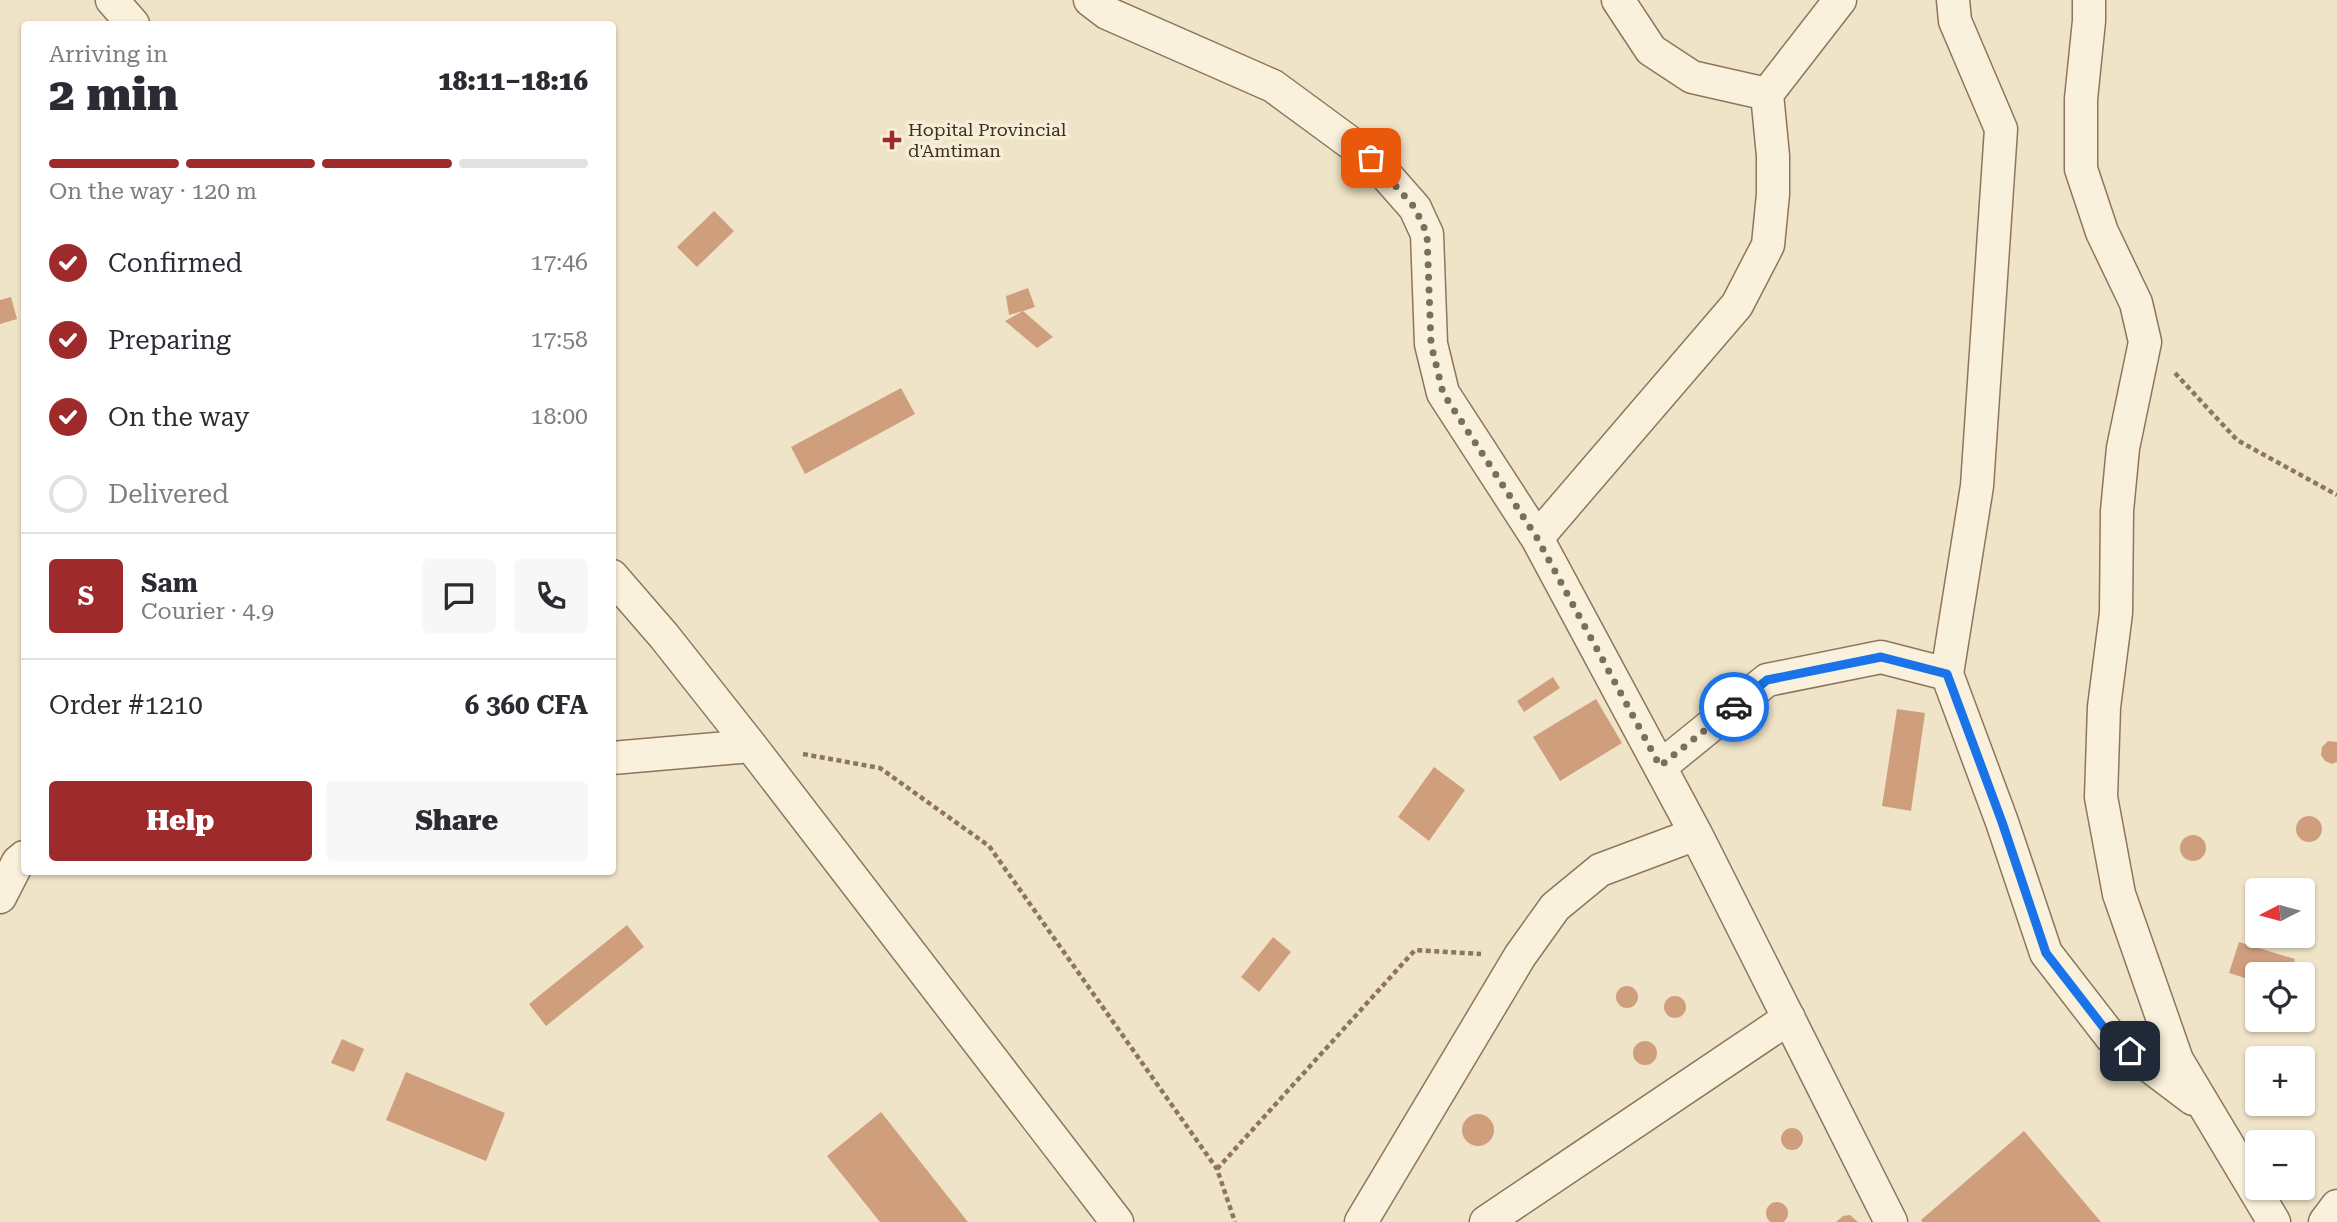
<!DOCTYPE html>
<html lang="en">
<head>
<meta charset="utf-8">
<style>
  :root { --surface:#fff; --page:#f7f7f7; --text:#2b2b33; --muted:#7c7c81; --line:#e1e1e2; --accent:#9e2a2b }
  body { margin:0; font-family:"Roboto Serif",serif; background:var(--page); color:var(--text); height:100vh; display:flex; flex-direction:column; font-size:26px; white-space:nowrap }
  * { box-sizing:border-box; margin:0 }
  p { font-size:23px; color:var(--muted) }
  .icon { flex:none; width:38px; height:38px; fill:none; stroke:currentColor; stroke-width:2; stroke-linecap:round; stroke-linejoin:round }
  .map { position:relative; flex:1; overflow:hidden }
  .panel { position:absolute; left:21px; top:21px; width:595px; height:854px; display:flex; flex-direction:column; background:var(--surface); border-radius:7px; box-shadow:0 2px 5px #0004 }
  .panel>* { flex:none }
  .needle { width:46px; rotate:264deg }
  .tools { position:absolute; left:2245px; top:878px; display:grid; gap:14px }
  .tools a { display:grid; place-items:center; width:70px; height:70px; border-radius:7px; background:var(--surface); box-shadow:0 2px 5px #0004; font-size:35px }
  .pin { position:absolute; display:grid; place-items:center; width:60px; height:60px; color:#fff; margin:-30px; border-radius:14px; box-shadow:0 4px 10px #0006 }
  .courier { position:absolute; display:grid; place-items:center; width:70px; height:70px; margin:-35px; border:5px solid #1a73e8; border-radius:50%; background:#fff; color:#222; box-shadow:0 2px 9px #0007 }
  .head em { font-style:normal; font-weight:800 }
  .head div { display:flex; flex-direction:column-reverse }
  .head { display:flex; align-items:center; justify-content:space-between; height:119px; padding:0 28px }
  h1 { font-size:46px; font-weight:800; line-height:52px }
  .bar { display:grid; grid-template-columns:repeat(4,1fr); gap:10px 7px; align-content:center; height:84px; padding:0 28px }
  .bar i { height:9px; border-radius:5px; background:var(--line) }
  .bar .selected { background:var(--accent) }
  .bar p { grid-column:span 4 }
  .line { display:flex; align-items:center; gap:18px; padding:0 28px; border-top:2px solid var(--line) }
  .line div { flex:1 }
  .round { display:grid; place-items:center; flex:none; width:74px; height:74px; border-radius:7px; background:var(--page) }
  ol { padding:0 28px; list-style:none }
  li { display:flex; align-items:center; gap:21px; height:77px }
  li p { margin-inline-start:auto }
  li .icon { padding:7px; border-radius:50%; background:var(--accent); color:#fff; stroke-width:4 }
  li:last-child { color:var(--muted) }
  li i { width:38px; height:38px; border:4px solid var(--line); border-radius:50% }
  .primary-button { display:flex; gap:14px; margin-top:auto; padding:14px 28px }
  .primary-button a { flex:1; height:80px; border-radius:7px; background:var(--accent); color:#fff; font-size:28px; font-weight:800; line-height:80px; text-align:center }
  .primary-button a+a { background:var(--page); color:var(--text) }
  .map>svg:first-child { display:block }
  .building { fill:#cf9f7d }
  .lines { fill:none; stroke-linecap:round; stroke-linejoin:round }
  .minor-casing { stroke:#8d765c; stroke-width:35 }
  .path { stroke:#8d765c; stroke-width:4.5; stroke-dasharray:5 3.5; stroke-linecap:butt }
  .minor { stroke:#faf1dc; stroke-width:32 }
  .done { stroke:#7c6e5b; stroke-width:7; stroke-dasharray:0 12.6 }
  .route { stroke:#1a73e8; stroke-width:9 }
  .poi-dot { fill:#9e2a2b; stroke:#f7eed8; stroke-width:2.5 }
  .labels { text-anchor:middle; stroke-width:7; stroke-linejoin:round; paint-order:stroke }
  .poi-label { font-size:18px; fill:#3d2e20; stroke:#f7eed8; text-anchor:start }
</style>
</head>
<body>
<div class="map">
<svg width="2337" height="1222" viewBox="0 0 2337 1222">
  <rect width="100%" height="100%" fill="#f0e4c8"/>
  <path class="building" d="M714,211L734,231L697,267L677,247Z
    M1028,288L1035,307L1023,311L1053,337L1037,348L1005,321L1023,311L1009,315L1006,296Z
    M11,297L17,319L0,324V300Z
    M901,388L915,414L805,474L791,447Z
    M1553,677L1560,688L1524,712L1517,701Z
    M1596,699L1622,743L1560,781L1533,737Z
    M1897,709L1925,713L1911,811L1882,806Z
    M2328,741L2337,742V762L2332,764L2325,761L2321,755L2322,747Z
    M1434,767L1465,790L1429,841L1398,817Z
    M2296 829a13 13 0 1 1 26 0a13 13 0 1 1-26 0Z
    M2180 848a13 13 0 1 1 26 0a13 13 0 1 1-26 0Z
    M627,925L644,947L546,1026L529,1004Z
    M1273,937L1291,952L1259,992L1241,977Z
    M2239,942L2295,959L2290,975H2258V982L2229,973Z
    M1616 997a11 11 0 1 1 22 0a11 11 0 1 1-22 0Z
    M1664 1007a11 11 0 1 1 22 0a11 11 0 1 1-22 0Z
    M342,1039L364,1049L354,1072L331,1063Z
    M1633 1053a12 12 0 1 1 24 0a12 12 0 1 1-24 0Z
    M406,1072L505,1113L486,1161L386,1120Z
    M881,1112L968,1222H880L827,1156Z
    M1462 1130a16 16 0 1 1 32 0a16 16 0 1 1-32 0Z
    M1781 1139a11 11 0 1 1 22 0a11 11 0 1 1-22 0Z
    M2024,1131L2101,1222H1922L1921,1220Z
    M1766 1213a11 11 0 1 1 22 0a11 11 0 1 1-22 0Z
    M1850,1215L1858,1222H1836L1843,1216Z"/>
  <g class="lines">
    <g class="minor-casing">
      <path id="minor" d="M112,0L133,24
        M1090,0L1107,13L1273,86L1371,158L1415,208L1427,234L1431,344L1443,393L1537,538L1696,834L1891,1222
        M1618,0L1651,50L1692,77L1767,94
        M2089,0V21L2081,99V169L2102,232L2136,303L2145,342L2123,448L2117,511L2116,613L2104,707L2101,797L2119,894L2177,1060L2274,1222
        M1537,538L1737,305L1768,245L1773,194V156L1767,94L1840,0
        M612,576L664,636L751,746L1117,1222
        M1947,674L1977,486L2001,129L1955,21L1953,0
        M612,758L751,746
        M1660,767L1767,680L1881,657L1947,674L2002,822L2046,953L2111,1037L2193,1099
        M0,897L18,862L24,857
        M1361,1222L1520,956L1555,907L1600,870L1696,834
        M1486,1222L1789,1018
        M2325,1222L2337,1206"/>
    </g>
    <path class="path" d="M2175,373L2237,440L2337,495
      M803,754L880,768L989,846L1217,1169L1235,1222
      M1217,1169L1415,950L1481,954"/>
    <use href="#minor" class="minor"/>
  </g>
  <g class="lines">
    <path class="done" d="M1371,158L1415,208L1427,234L1431,344L1443,393L1537,538L1660,766L1734,707"/>
    <path class="route" d="M1734,707L1767,680L1881,657L1947,674L2002,822L2046,953L2111,1037L2130,1051"/>
  </g>
  <path class="poi-dot" d="M888.5 129.5h7v7h7v7h-7v7h-7v-7h-7v-7h7z"/>
  <g class="labels">
    <g class="poi-label">
      <text x="908" y="136">Hopital Provincial<tspan x="908" dy="21">d'Amtiman</tspan></text>
    </g>
  </g>
</svg>
<div class="tools">
<a><svg class="needle" viewBox="-14 -14 28 28"><path d="M0-13l5 13h-10z" fill="#e53935"/><path d="M0 13l5-13h-10z" fill="#7c7c81"/></svg></a>
<a><svg class="icon" aria-label="locate" viewBox="0 0 24 24"><circle cx="12" cy="12" r="6"/><path d="M12 2v4M12 18v4M2 12h4M18 12h4"/></svg></a>
<a>+</a>
<a>−</a>
</div>
<div class="pin" style="left:1371px;top:158px;background:#ea580c"><svg class="icon" aria-label="bag" viewBox="0 0 24 24"><path d="M5 8h14l-1 12H6zM9 8a3 3 0 0 1 6 0"/></svg></div>
<div class="pin" style="left:2130px;top:1051px;background:#1f2937"><svg class="icon" aria-label="home" viewBox="0 0 24 24"><path d="M3 11l9-7 9 7M6 9v11h12V9"/></svg></div>
<div class="courier" style="left:1734px;top:707px"><svg class="icon" aria-label="car" viewBox="0 0 24 24"><path d="M5 17H2v-5l4-1 3-4h7l3 4 3 1v5h-3M9 17h6M6 11h13"/><circle cx="7" cy="17" r="2"/><circle cx="17" cy="17" r="2"/></svg></div>
<section class="panel">
<div class="head"><div><h1>2 min</h1><p>Arriving in</p></div><em>18:11–18:16</em></div>
<div class="bar"><i class="selected"></i><i class="selected"></i><i class="selected"></i><i></i><p>On the way · 120 m</p></div>
<ol>
<li><svg class="icon" aria-label="check" viewBox="0 0 24 24"><path d="M5 12l5 5 9-10"/></svg>Confirmed<p>17:46</p></li>
<li><svg class="icon" aria-label="check" viewBox="0 0 24 24"><path d="M5 12l5 5 9-10"/></svg>Preparing<p>17:58</p></li>
<li><svg class="icon" aria-label="check" viewBox="0 0 24 24"><path d="M5 12l5 5 9-10"/></svg>On the way<p>18:00</p></li>
<li><i></i>Delivered</li>
</ol>
<div class="line" style="height:126px"><b class="round" style="background:var(--accent);color:#fff">S</b><div><b>Sam</b><p>Courier · 4.9</p></div><a class="round"><svg class="icon" aria-label="chat" viewBox="0 0 24 24"><path d="M4 5h16v11H9l-5 4z"/></svg></a><a class="round"><svg class="icon" aria-label="phone" viewBox="0 0 24 24"><path d="M5 4h4l2 5-3 2q2 4 5 5l2-3 5 2v4C11 20 4 13 5 4z"/></svg></a></div>
<div class="line" style="height:91px"><div>Order #1210</div><b>6 360 CFA</b></div>
<div class="primary-button"><a>Help</a><a>Share</a></div>
</section>
</div>
</body>
</html>
